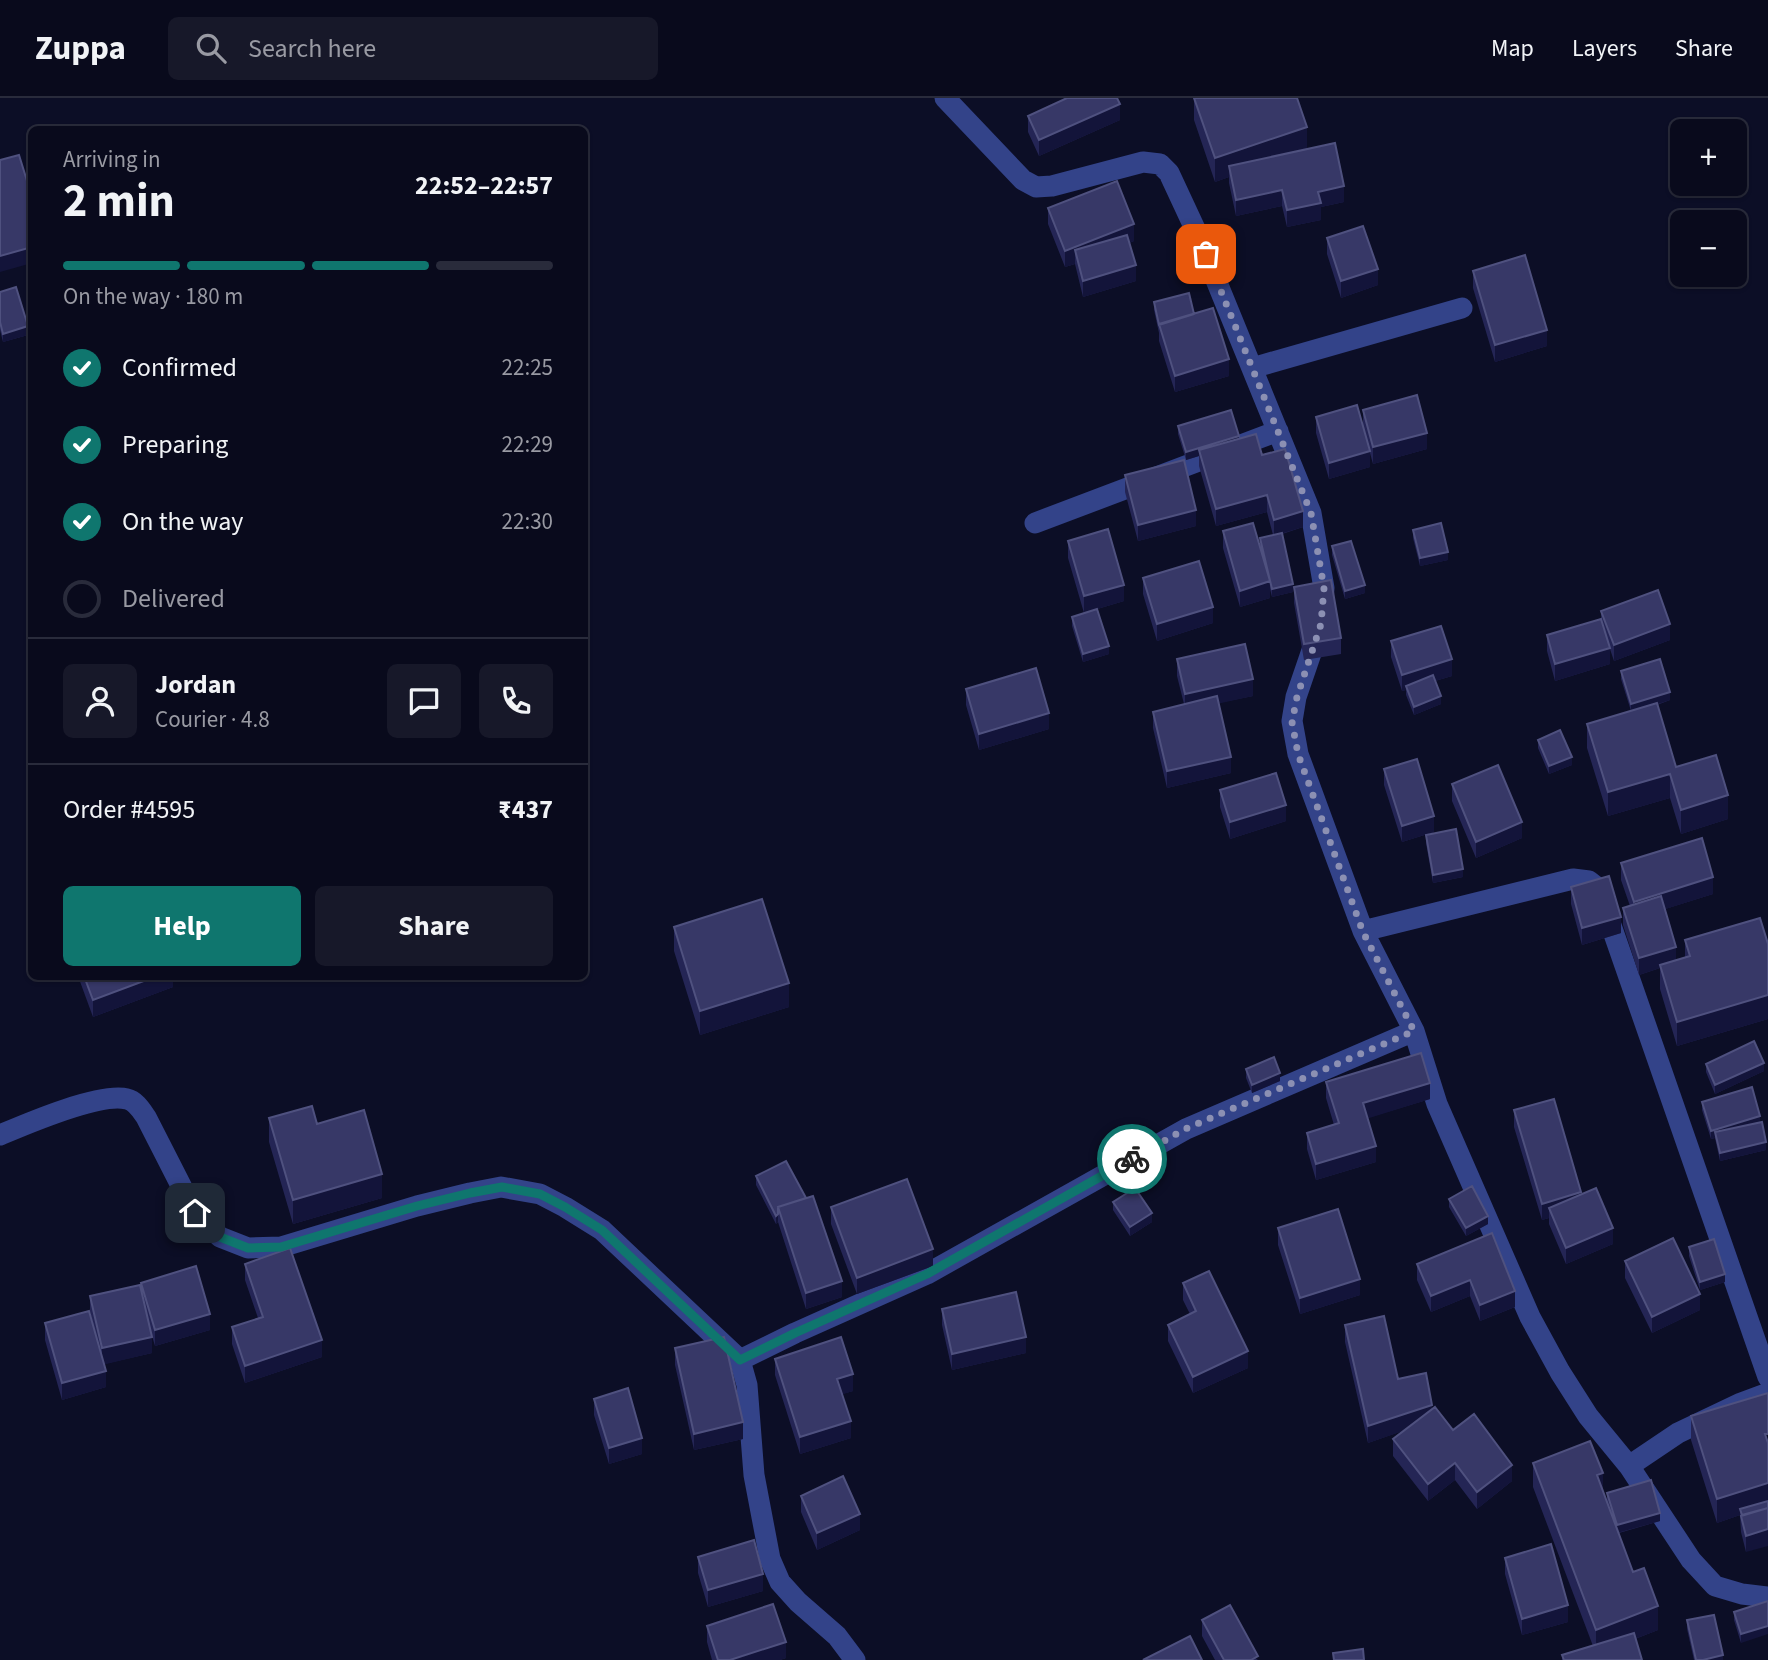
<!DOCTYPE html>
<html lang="en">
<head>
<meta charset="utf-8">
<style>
  :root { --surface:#090a1c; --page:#171829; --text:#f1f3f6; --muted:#999aa3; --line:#292b3b; --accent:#0f766e }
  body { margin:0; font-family:"Source Sans 3",sans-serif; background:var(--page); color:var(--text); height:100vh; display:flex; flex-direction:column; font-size:26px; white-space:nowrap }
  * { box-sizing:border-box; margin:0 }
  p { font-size:23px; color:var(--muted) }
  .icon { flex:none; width:38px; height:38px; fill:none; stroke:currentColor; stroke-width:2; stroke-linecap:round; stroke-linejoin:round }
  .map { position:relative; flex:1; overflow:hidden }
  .details { position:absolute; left:28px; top:28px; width:560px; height:854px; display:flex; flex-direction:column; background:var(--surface); border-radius:10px; box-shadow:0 2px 5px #0004,0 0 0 2px var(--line) }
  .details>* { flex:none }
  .tools { position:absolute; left:1670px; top:21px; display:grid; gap:14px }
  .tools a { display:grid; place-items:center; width:77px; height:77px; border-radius:10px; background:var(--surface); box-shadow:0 2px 5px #0004,0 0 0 2px var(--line); font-size:35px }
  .pin { position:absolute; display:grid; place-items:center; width:60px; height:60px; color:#fff; margin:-30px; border-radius:14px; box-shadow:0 4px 10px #0006 }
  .courier { position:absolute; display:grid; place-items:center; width:70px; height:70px; margin:-35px; border:5px solid #0f766e; border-radius:50%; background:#fff; color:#222; box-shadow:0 2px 9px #0007 }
  .head em { font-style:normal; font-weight:700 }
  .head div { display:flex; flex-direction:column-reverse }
  .head { display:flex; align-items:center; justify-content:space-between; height:119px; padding:0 35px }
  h1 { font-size:46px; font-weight:700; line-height:52px }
  .bar { display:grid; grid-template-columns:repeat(4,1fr); gap:10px 7px; align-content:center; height:84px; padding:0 35px }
  .bar i { height:9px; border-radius:5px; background:var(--line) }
  .bar .selected { background:var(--accent) }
  .bar p { grid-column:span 4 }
  .line { display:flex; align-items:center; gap:18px; padding:0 35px; border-top:2px solid var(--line) }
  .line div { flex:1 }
  .round { display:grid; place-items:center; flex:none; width:74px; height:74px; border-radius:10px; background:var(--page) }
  ol { padding:0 35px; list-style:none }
  li { display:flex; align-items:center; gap:21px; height:77px }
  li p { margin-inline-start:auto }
  li .icon { padding:7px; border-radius:50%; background:var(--accent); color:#fff; stroke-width:4 }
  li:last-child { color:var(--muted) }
  li i { width:38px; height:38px; border:4px solid var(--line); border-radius:50% }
  .action { display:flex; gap:14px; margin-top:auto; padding:14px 35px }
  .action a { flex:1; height:80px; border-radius:10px; background:var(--accent); color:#fff; font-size:28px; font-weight:700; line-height:80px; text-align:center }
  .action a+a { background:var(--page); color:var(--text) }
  header { display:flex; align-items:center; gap:42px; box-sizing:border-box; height:98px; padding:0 35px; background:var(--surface); border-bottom:2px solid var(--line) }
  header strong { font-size:33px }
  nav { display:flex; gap:38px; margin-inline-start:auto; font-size:24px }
  .search { width:490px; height:63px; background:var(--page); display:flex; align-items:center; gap:18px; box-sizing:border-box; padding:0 24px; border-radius:10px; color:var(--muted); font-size:26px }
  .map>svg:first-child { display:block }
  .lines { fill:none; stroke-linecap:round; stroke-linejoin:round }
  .minor { stroke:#334389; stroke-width:21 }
  .wall { fill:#242555 }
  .shaded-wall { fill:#13143a }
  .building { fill:#373867; stroke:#4f517f; stroke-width:2 }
  .done { stroke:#8c90b3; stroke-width:7; stroke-dasharray:0 12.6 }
  .route { stroke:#0f766e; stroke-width:9 }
</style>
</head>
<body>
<header>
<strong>Zuppa</strong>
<div class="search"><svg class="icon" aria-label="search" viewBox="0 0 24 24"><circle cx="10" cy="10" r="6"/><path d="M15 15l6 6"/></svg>Search here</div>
<nav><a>Map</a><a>Layers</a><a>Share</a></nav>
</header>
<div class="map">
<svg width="1768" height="1562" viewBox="0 0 1768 1562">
  <rect width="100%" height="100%" fill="#0c0e26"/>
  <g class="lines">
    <path class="minor" d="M945,0L1023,82L1036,89L1052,88L1143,64L1160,66L1169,75L1196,133L1311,415L1324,490L1321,526L1296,599L1292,623L1298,656L1363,833L1414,933L1437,1006L1530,1219L1560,1274L1588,1318L1629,1368L1691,1462L1715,1488L1742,1496L1768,1499
      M1252,270L1462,210
      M1035,425L1278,333
      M1363,833L1573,781L1589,783L1598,790L1768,1279
      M0,1037C26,1026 100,994 127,1001C136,1003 141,1012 146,1019L195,1115L220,1139L248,1150L281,1149L417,1108L470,1095L501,1089L540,1096L565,1109L602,1132L740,1262L747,1287L754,1377L770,1461L780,1484L798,1504L837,1538L855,1562
      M740,1262L795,1235L927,1176L1186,1031L1414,933
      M1629,1368L1678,1335L1741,1305L1768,1295"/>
  </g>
  <path class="wall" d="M1194,0L1307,51L1344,104L1321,109V122L1287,129L1282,108L1236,118L1229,85V79L1215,84L1194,22Z
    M1028,18L1120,22L1039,58L1028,34Z
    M1048,110L1134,143L1129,145L1136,183L1083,199L1075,166L1065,169L1048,126Z
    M1327,140L1378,187L1341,200L1327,156Z
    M1473,173L1547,248L1495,264L1473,190Z
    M0,194L28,237L3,244L0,232Z
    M1154,204L1229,278L1175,294L1159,243V235L1154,212Z
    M1363,312L1427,351L1373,366L1370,355V369L1329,381L1316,335V319L1363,328Z
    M1178,328L1239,340L1262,357L1303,429L1282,436L1293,494L1272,499L1270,491V500L1240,509L1223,450V433L1260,448V440L1273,437L1267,414L1216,428L1199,368V358L1186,362L1178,336Z
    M1125,377L1196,428L1138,443L1125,394Z
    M1413,432L1448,462L1420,468L1413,440Z
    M1068,443L1124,503L1084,515L1068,460Z
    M1332,448L1365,495L1345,501L1332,457Z
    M1143,480L1213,525L1157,543L1143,496Z
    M1294,489L1341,540V556L1304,562L1294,505Z
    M1601,513L1670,542L1614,563L1610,551V566L1555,583L1547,553V537L1601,521Z
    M1072,519L1109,556L1083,564L1072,528Z
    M1391,543L1452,578L1435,583L1441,606L1414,617L1406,597V592L1402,593L1391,559Z
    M1177,561L1253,598L1218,605L1231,675L1167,690L1153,630V614L1184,606L1177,578Z
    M1621,573L1670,602L1657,607L1676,669L1728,721L1681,736L1670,700L1608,718L1587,650V626L1631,613L1621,581Z
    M966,591L1049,631L979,652L966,607Z
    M1538,642L1572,667L1549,676L1538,650Z
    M1384,671L1434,734L1402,744L1384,687Z
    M1452,686L1522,740L1476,760L1452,703Z
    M1220,692L1286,723L1230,741L1220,709Z
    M1426,737L1463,779L1433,785L1426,745Z
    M1621,765L1713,796L1665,811L1676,862L1685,860V842L1768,846V921L1677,948L1660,891V870L1639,877L1623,827V810L1630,808L1621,782Z
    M1571,789L1621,835L1582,847L1571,806Z
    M674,829L789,909L700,937L674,853Z
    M78,878H173V889L93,919Z
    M1706,966L1764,973L1715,996L1706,974Z
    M1246,971L1280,983L1252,995L1246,980Z
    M1326,984L1430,1001L1367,1020L1376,1064L1316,1082L1307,1051V1035L1334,1027L1326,1000Z
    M1702,1004L1760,1024L1766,1052L1720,1063L1715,1040L1711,1041L1702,1012Z
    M1514,1012L1581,1096L1613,1146L1566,1166L1549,1126V1120L1542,1122L1514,1029Z
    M269,1020L317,1026L382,1100L293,1126L269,1044Z
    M756,1078L842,1199L806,1211L778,1124L776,1126L756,1087Z
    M1449,1101L1488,1126L1466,1138L1449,1109Z
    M1113,1104L1152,1124L1130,1138L1113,1112Z
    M831,1109L933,1168L857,1196L831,1126Z
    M1278,1130L1360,1197L1300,1216L1278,1147Z
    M1492,1135L1515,1209L1480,1223L1470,1198L1431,1214L1417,1182V1166Z
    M1689,1149L1725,1184L1700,1192L1689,1158Z
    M1625,1163L1700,1212L1652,1235L1625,1180Z
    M245,1166L322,1259L245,1285L232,1246V1229L258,1220L245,1182Z
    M141,1185L210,1232L155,1248L152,1238V1255L104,1266L106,1289L62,1302L45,1242V1225L95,1234L90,1214V1198L141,1190Z
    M1183,1185L1248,1270L1193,1295L1168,1243V1227L1190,1216L1183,1202Z
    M942,1211L1026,1255L952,1272L942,1227Z
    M1345,1227L1398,1281L1453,1332L1512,1383L1477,1411L1455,1382L1428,1403L1393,1358V1341L1405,1332L1368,1345L1345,1244Z
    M675,1250L743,1341L694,1352L675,1267Z
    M775,1261L853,1293L842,1296L851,1340L800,1356L775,1277Z
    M1768,1295L1746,1454L1741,1434L1740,1417L1717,1425L1691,1342V1318Z
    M594,1301L642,1356L609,1366L594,1317Z
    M1533,1365L1603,1393L1609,1411L1607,1403V1395L1660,1423L1619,1435L1633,1474L1658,1532L1635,1541L1642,1562H1562V1557L1593,1548L1533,1389Z
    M801,1398L860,1432L817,1452L801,1414Z
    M698,1459L763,1493L708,1509L698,1475Z
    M1505,1460L1568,1524L1522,1537L1505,1476Z
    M1768,1503L1741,1545L1734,1522V1514Z
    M1202,1522L1258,1562H1215L1202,1538Z
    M1687,1522L1723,1562H1694L1687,1531Z
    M707,1528L786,1560L780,1562H712L707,1544Z"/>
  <path class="shaded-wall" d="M1120,6V22L1039,58V42Z
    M1307,29V53L1229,68V79L1215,84V60Z
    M1344,88V104L1321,109V122L1287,129V112L1318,94Z
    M1282,92V108L1236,118V102Z
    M1134,126V143L1078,164L1075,152V166L1065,169V153Z
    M32,149V165L0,174V158Z
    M1136,167V183L1083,199V183Z
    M1378,171V187L1341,200V183Z
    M28,228V237L3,244V236Z
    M1547,232V248L1495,264V247Z
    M1229,261V278L1175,294V278Z
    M1427,335V351L1373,366V349Z
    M1239,338V346L1199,352V358L1186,362V354Z
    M1370,353V369L1329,381V365Z
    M1267,397V414L1216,428V411Z
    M1196,412V428L1138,443V427Z
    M1303,413V429L1274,438V422Z
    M1448,454V462L1420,468V460Z
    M1270,483V500L1240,509V493Z
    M1293,486V494L1272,499V491Z
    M1124,487V503L1084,515V498Z
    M1365,487V495L1345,501V493Z
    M1213,509V525L1157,543V526Z
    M1670,526V542L1614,563V547Z
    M1109,548V556L1083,564V556Z
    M1610,550V566L1555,583V566Z
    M1452,561V578L1407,591L1406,588V592L1402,593V577Z
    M1253,581V598L1185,613V596Z
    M1670,594V602L1631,615V606Z
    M1441,598V606L1414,617V609Z
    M1049,615V631L979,652V636Z
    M1231,659V675L1167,690V673Z
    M1572,659V667L1549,676V668Z
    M1670,676V700L1608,718V694Z
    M1728,697V721L1681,736V712Z
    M1286,707V723L1230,741V724Z
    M1434,718V734L1402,744V728Z
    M1522,724V740L1476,760V744Z
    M1463,771V779L1433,785V777Z
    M1713,779V796L1634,821V804Z
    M1621,819V835L1582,847V830Z
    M1676,849V865L1660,867V870L1639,877V860Z
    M157,878H173V889L93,919V902Z
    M789,885V909L700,937V913Z
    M1768,897V921L1677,948V924Z
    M1764,965V973L1715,996V987Z
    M1280,975V983L1252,995V987Z
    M1430,985V1001L1363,1022V1005Z
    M1760,1018V1026L1715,1034V1040L1711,1041V1033Z
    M1766,1044V1052L1720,1063V1055Z
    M1376,1048V1064L1316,1082V1066Z
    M382,1076V1100L293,1126V1102Z
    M1581,1094V1111L1549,1110V1120L1542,1122V1106Z
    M1152,1115V1124L1130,1138V1129Z
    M778,1116V1124L776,1126V1118Z
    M1488,1118V1126L1466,1138V1130Z
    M1613,1130V1146L1566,1166V1150Z
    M933,1151V1168L857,1196V1180Z
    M1725,1176V1184L1700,1192V1184Z
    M1360,1181V1197L1300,1216V1200Z
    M1470,1182V1198L1431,1214V1198Z
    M842,1183V1199L806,1211V1195Z
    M1515,1193V1209L1480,1223V1207Z
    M1700,1196V1212L1652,1235V1219Z
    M210,1216V1232L155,1248V1232Z
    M152,1239V1255L102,1267V1250Z
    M1026,1239V1255L952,1272V1256Z
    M322,1242V1259L245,1285V1268Z
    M1248,1253V1270L1193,1295V1279Z
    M106,1273V1289L62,1302V1285Z
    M853,1276V1293L837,1298V1281Z
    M1432,1307V1323L1368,1345V1328Z
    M851,1323V1340L800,1356V1339Z
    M743,1324V1341L694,1352V1336Z
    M642,1340V1356L609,1366V1350Z
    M1455,1365V1382L1428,1403V1386Z
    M1512,1367V1383L1477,1411V1394Z
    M1603,1375V1399L1597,1377Z
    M1768,1385V1409L1740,1411V1417L1717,1425V1401Z
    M1660,1415V1423L1617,1435V1427Z
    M860,1416V1432L817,1452V1435Z
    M1768,1431V1448L1746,1454V1438Z
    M763,1476V1493L708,1509V1492Z
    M1568,1507V1524L1522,1537V1521Z
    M1658,1508V1532L1596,1556V1532Z
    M1768,1528V1536L1741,1545V1536Z
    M786,1544V1560L780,1562H730Z
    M1723,1557V1562H1703Z"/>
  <path class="building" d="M1067,0H1117L1120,6L1039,42L1028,18Z
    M1194,0H1297L1307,29L1215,60Z
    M1335,45L1344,88L1318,94L1321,105L1287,112L1282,92L1236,102L1229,68Z
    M19,57L32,99V149L0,158V62Z
    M1117,83L1134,126L1065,153L1048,110Z
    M1363,128L1378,171L1341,183L1327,140Z
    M1127,137L1136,167L1083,183L1075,152Z
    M1525,157L1547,232L1495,247L1473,173Z
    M16,189L28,228L3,236L0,224V194Z
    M1189,195L1194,216L1159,227L1154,204Z
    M1213,210L1229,261L1175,278L1159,226Z
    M1417,297L1427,335L1373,349L1363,312Z
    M1357,307L1370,353L1329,365L1316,319Z
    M1231,312L1239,338L1186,354L1178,328Z
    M1256,336L1262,357L1285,351L1303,413L1274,422L1267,397L1216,411L1199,352Z
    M1184,362L1196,412L1138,427L1125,377Z
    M1253,425L1270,483L1240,493L1223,433Z
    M1441,425L1448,454L1420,460L1413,432Z
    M1108,431L1124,487L1084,498L1068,443Z
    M1282,435L1293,486L1272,491L1260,440Z
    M1351,443L1365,487L1345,493L1332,448Z
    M1199,463L1213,509L1157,526L1143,480Z
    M1331,482L1341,540L1304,546L1294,489Z
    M1658,492L1670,526L1614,547L1601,513Z
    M1097,511L1109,548L1083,556L1072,519Z
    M1601,521L1610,550L1555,566L1547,537Z
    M1441,528L1452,561L1402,577L1391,543Z
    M1245,546L1253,581L1185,596L1177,561Z
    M1660,561L1670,594L1631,606L1621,573Z
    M1036,570L1049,615L979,636L966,591Z
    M1433,577L1441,598L1414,609L1406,588Z
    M1217,598L1231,659L1167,673L1153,614Z
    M1657,605L1676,669L1716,657L1728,697L1681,712L1670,676L1608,694L1587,626Z
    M1560,632L1572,659L1549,668L1538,642Z
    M1417,661L1434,718L1402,728L1384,671Z
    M1498,667L1522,724L1476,744L1452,686Z
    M1276,675L1286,707L1230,724L1220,692Z
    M1456,731L1463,771L1433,777L1426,737Z
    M1702,740L1713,779L1634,804L1621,765Z
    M1609,778L1621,819L1582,830L1571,789Z
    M1661,798L1676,849L1639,860L1623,810Z
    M762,801L789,885L700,913L674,829Z
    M1760,820L1768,846V897L1677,924L1660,867L1690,858L1685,842Z
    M84,878H157L93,902Z
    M1754,943L1764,965L1715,987L1706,966Z
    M1421,955L1430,985L1363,1005L1376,1048L1316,1066L1307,1035L1339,1025L1326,984Z
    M1274,959L1280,975L1252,987L1246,971Z
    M1752,989L1760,1018L1711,1033L1702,1004Z
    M1554,1001L1581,1094L1542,1106L1514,1012Z
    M312,1008L317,1026L364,1012L382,1076L293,1102L269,1020Z
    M1762,1024L1766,1044L1720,1055L1715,1034Z
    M786,1063L806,1100L778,1109V1116L776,1118L756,1078Z
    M907,1081L933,1151L857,1180L831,1109Z
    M1472,1088L1488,1118L1466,1130L1449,1101Z
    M1135,1090L1152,1115L1130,1129L1113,1104Z
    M1596,1090L1613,1130L1566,1150L1549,1110Z
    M813,1098L842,1183L806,1195L778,1109Z
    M1338,1111L1360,1181L1300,1200L1278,1130Z
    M1492,1135L1515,1193L1480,1207L1470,1182L1431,1198L1417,1166Z
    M1673,1140L1700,1196L1652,1219L1625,1163Z
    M1714,1141L1725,1176L1700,1184L1689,1149Z
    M290,1150L322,1242L245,1268L232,1229L263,1219L245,1166Z
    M196,1168L210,1216L155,1232L141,1185Z
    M1209,1173L1248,1253L1193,1279L1168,1227L1196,1213L1183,1185Z
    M140,1187L152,1239L102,1250L90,1198Z
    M1016,1194L1026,1239L952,1256L942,1211Z
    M89,1213L106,1273L62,1285L45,1225Z
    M1384,1218L1398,1281L1426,1275L1432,1307L1368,1328L1345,1227Z
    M724,1239L743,1324L694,1336L675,1250Z
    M841,1239L853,1276L837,1281L851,1323L800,1339L775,1261Z
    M628,1290L642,1340L609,1350L594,1301Z
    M1768,1295V1336H1765L1768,1345V1385L1717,1401L1691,1318Z
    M1435,1309L1453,1332L1474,1316L1512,1367L1477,1394L1455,1365L1428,1386L1393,1341Z
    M1590,1343L1603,1375L1597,1377L1633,1474L1644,1470L1658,1508L1596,1532L1533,1365Z
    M843,1378L860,1416L817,1435L801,1398Z
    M1651,1382L1660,1415L1617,1427L1607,1395Z
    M1768,1403V1410L1742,1417L1740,1411Z
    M1768,1410V1431L1746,1438L1741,1418Z
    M754,1442L763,1476L708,1492L698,1459Z
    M1551,1446L1568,1507L1522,1521L1505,1460Z
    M1768,1503V1528L1741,1536L1734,1514Z
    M773,1506L786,1544L730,1562H718L707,1528Z
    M1230,1507L1258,1558L1251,1562H1224L1202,1522Z
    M1714,1517L1723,1557L1703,1562H1696L1687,1522Z
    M1634,1535L1642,1562H1564L1562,1557Z
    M1190,1538L1202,1562H1143Z
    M1363,1551L1364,1562H1334L1333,1555Z"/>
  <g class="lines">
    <path class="done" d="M1132,1061L1185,1031L1414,933L1363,834L1298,656L1292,624L1297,599L1321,526L1324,490L1311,415L1206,156"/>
    <path class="route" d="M195,1115L220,1139L248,1150L281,1149L417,1108L470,1095L502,1089L540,1096L565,1109L602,1132L740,1262L795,1235L927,1176L1132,1061"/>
  </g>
</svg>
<div class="tools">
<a>+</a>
<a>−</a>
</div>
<div class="pin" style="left:1206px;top:156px;background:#ea580c"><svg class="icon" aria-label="bag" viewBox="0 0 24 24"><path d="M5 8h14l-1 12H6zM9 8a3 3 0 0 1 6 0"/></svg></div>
<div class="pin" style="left:195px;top:1115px;background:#1f2937"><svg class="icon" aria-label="home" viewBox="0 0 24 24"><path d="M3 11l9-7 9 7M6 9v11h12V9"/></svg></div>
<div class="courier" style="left:1132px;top:1061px"><svg class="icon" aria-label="bike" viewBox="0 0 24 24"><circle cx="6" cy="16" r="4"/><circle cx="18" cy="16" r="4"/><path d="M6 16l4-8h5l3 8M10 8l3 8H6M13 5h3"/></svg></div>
<section class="details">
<div class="head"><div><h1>2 min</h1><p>Arriving in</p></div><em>22:52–22:57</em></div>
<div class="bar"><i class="selected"></i><i class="selected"></i><i class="selected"></i><i></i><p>On the way · 180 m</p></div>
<ol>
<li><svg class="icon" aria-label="check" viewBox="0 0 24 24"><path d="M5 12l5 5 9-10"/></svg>Confirmed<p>22:25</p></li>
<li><svg class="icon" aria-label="check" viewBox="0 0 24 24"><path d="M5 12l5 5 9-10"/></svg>Preparing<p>22:29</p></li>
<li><svg class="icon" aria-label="check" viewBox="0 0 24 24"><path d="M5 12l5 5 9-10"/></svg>On the way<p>22:30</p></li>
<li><i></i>Delivered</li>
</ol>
<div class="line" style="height:126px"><a class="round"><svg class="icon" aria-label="person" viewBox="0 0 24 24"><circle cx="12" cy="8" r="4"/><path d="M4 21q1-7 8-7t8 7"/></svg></a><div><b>Jordan</b><p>Courier · 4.8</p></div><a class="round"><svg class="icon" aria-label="chat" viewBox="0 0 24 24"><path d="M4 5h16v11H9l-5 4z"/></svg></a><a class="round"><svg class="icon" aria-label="phone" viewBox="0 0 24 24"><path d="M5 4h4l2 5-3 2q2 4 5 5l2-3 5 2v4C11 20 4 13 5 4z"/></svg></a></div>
<div class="line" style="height:91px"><div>Order #4595</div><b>₹437</b></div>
<div class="action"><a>Help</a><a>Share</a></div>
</section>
</div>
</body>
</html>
